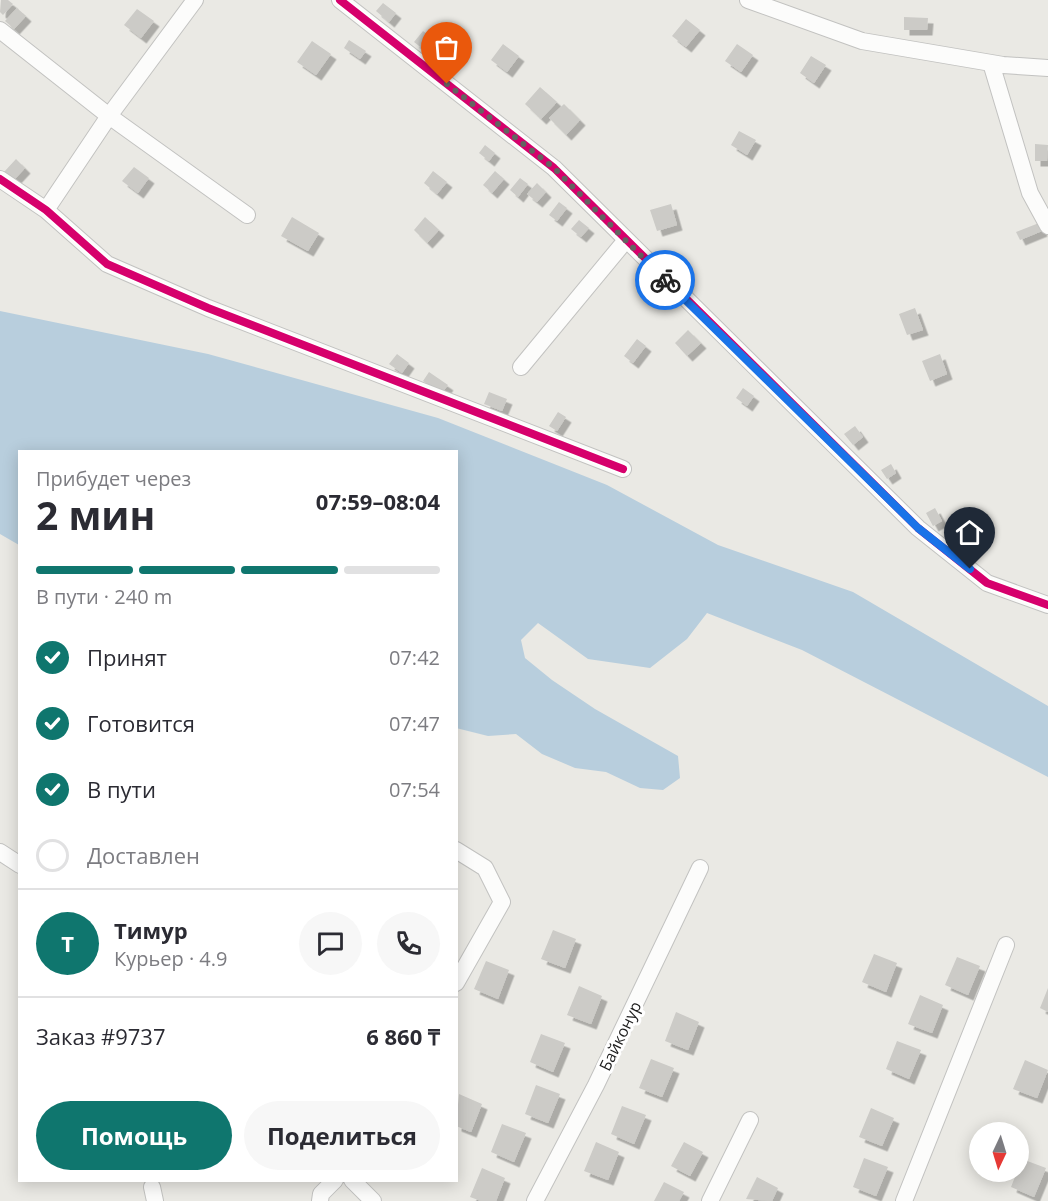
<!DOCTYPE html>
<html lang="ru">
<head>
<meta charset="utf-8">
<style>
  :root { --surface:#fff; --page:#f7f7f7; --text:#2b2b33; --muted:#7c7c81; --line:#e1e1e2; --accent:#0f766e }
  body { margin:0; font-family:"Open Sans",sans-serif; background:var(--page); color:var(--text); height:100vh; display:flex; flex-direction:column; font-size:22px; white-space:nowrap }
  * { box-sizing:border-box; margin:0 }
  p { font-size:20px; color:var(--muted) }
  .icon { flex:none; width:33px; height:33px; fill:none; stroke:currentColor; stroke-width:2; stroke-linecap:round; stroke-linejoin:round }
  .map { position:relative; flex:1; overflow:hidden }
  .details { position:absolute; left:18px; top:450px; width:440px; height:732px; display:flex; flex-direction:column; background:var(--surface); border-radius:0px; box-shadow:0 3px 15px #0003 }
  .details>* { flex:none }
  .needle { width:39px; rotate:184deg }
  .buttons { position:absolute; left:969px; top:1122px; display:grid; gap:12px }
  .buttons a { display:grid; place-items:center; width:60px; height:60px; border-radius:50%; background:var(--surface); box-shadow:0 3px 15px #0003; font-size:30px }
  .pin { position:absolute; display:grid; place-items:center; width:51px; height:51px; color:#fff; margin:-62px -26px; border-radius:50% 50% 50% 0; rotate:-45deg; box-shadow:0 0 6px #0007 }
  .pin .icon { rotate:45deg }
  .courier { position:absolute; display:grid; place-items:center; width:60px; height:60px; margin:-30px; border:4px solid #1a73e8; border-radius:50%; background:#fff; color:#222; box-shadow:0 2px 8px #0007 }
  .headline em { font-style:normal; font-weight:700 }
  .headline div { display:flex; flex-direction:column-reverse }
  .headline { display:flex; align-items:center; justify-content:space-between; height:102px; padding:0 18px }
  h1 { font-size:39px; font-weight:700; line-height:45px }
  .bar { display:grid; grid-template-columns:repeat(4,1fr); gap:9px 6px; align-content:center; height:72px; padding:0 18px }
  .bar i { height:8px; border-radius:4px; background:var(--line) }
  .bar .active { background:var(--accent) }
  .bar p { grid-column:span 4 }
  .line { display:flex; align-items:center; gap:15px; padding:0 18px; border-top:2px solid var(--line) }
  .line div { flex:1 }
  .round { display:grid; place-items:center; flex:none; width:63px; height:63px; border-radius:32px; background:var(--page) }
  ol { padding:0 18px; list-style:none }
  li { display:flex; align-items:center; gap:18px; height:66px }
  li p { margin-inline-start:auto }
  li .icon { padding:6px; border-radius:50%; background:var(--accent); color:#fff; stroke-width:4 }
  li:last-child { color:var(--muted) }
  li i { width:33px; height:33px; border:3px solid var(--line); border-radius:50% }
  .action { display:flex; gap:12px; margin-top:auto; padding:12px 18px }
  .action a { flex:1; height:69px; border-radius:36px; background:var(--accent); color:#fff; font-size:24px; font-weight:700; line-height:69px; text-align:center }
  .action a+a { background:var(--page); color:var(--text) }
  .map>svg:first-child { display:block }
  .water { fill:#b8cedd }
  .building { fill:#cccbc7; filter:url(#shadow) }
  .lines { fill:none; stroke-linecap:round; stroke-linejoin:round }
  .minor-casing { stroke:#c2c2c0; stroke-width:18 }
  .minor { stroke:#fcfcfb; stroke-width:16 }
  .cycleway-casing { stroke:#fff; stroke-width:11 }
  .cycleway { stroke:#d6006c; stroke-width:8 }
  .done { stroke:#636361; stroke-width:6; stroke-dasharray:0 10.8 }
  .route { stroke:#1a73e8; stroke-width:8 }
  .labels { text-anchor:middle; stroke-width:6; stroke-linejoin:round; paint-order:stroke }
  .street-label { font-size:16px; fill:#1b1b1b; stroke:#fff }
</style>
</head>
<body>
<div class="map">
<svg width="1048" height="1201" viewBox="0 0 1048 1201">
  <defs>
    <filter id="shadow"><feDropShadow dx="5.5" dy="5.5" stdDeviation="0" flood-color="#0004"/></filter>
  </defs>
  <rect width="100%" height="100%" fill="#eae9e4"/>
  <path class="water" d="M0,311L208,354L438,418L607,485L718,545L853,592L1048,706V777L802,650L707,613L687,639L650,668L588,659L538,623L521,640L525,658L552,680L595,709L678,756L680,778L663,790L640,788L606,772L575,768L542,754L516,734L488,736L456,728V452H20L19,545L0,534Z"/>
  <path class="building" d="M1,0H8L13,4L3,15L0,12Z
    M383,3L396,13L389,22L376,11Z
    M17,8L26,16L14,29L5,21Z
    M137,9L154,21L141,38L124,25Z
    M904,17L928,18L927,30H904Z
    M686,19L700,30L686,47L672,36Z
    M423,31L440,44L432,56L414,42Z
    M349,40L366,51L360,59L344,48Z
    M312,41L331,54L316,75L297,62Z
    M503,44L519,56L507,72L491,60Z
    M737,44L753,55L741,72L725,61Z
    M811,56L826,65L814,83L800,73Z
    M540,87L557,102L541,119L525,104Z
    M564,104L580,120L566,135L549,118Z
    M739,131L756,140L747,155L731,145Z
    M1035,144L1048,145L1047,161H1035Z
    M485,145L495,153L489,161L479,153Z
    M16,159L25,168L13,181L4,172Z
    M134,167L149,178L138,193L122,181Z
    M433,171L447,182L437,194L424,183Z
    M495,171L504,179L492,193L483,185Z
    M520,178L528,184L518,197L510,190Z
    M537,183L546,192L537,202L527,194Z
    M559,202L567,208L557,221L549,215Z
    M671,204L677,225L657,231L650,210Z
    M292,217L319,233L308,251L281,236Z
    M425,217L439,230L427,243L414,230Z
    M579,220L589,228L581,237L571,229Z
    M1039,223L1042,231L1020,240L1016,232Z
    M915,308L923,330L907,335L899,314Z
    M688,330L701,343L687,356L675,343Z
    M637,339L646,346L633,363L624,356Z
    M397,354L409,363L402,373L389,364Z
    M940,354L947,374L930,381L922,361Z
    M429,372L448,385L441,394L423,381Z
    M743,388L754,396L747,406L736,398Z
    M489,392L507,399L502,411L484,404Z
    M558,412L566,417L557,431L549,426Z
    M855,426L863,437L853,445L844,434Z
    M891,464L896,473L887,479L881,470Z
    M935,508L942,521L933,526L926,513Z
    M553,930L576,939L565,968L541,959Z
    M874,954L897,963L886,992L862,982Z
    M957,957L980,966L968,995L945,985Z
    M486,961L509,970L498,999L474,989Z
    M579,986L602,996L591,1024L567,1015Z
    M1048,988V1012L1040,1008Z
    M920,995L943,1005L932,1033L908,1024Z
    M676,1012L699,1022L688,1050L665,1041Z
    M541,1034L565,1043L553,1072L530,1062Z
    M897,1041L921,1050L909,1079L886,1069Z
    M651,1059L674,1068L662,1097L639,1088Z
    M1025,1060L1048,1070L1037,1098L1013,1089Z
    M536,1085L560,1094L548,1123L525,1114Z
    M459,1094L482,1104L471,1132L456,1126Z
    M622,1106L646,1115L634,1144L611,1134Z
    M871,1108L894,1118L882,1146L859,1137Z
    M502,1124L526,1133L514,1162L491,1152Z
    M596,1142L619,1152L608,1180L584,1171Z
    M684,1142L703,1152L690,1176L671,1166Z
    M864,1158L888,1167L876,1196L853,1187Z
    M1022,1159L1046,1168L1034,1197L1011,1187Z
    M482,1168L505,1178L496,1201H481L470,1197Z
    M757,1177L778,1188L772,1201L746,1199Z
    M664,1182L684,1192L679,1201H654Z"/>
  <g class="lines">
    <g class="minor-casing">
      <path id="minor" d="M340,0L554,168L918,528L987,583L1048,605
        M748,0L862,41L1003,65L1048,68
        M0,30L109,116L247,215
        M991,63L1030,193L1048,226
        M0,179L46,210L107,264L208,308L623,469
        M46,210L109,116L195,0
        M521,367L626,240
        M456,850L485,868L502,902L456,983
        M0,852L20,865
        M352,1180L373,1201
        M152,1187L155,1201
        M320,1201L321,1194L335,1180
        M535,1201L596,1085L700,868
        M710,1201L750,1120
        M904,1201L1006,945"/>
    </g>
    <use href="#minor" class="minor"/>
    <g class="cycleway-casing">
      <path id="cycleway" d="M340,0L554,168L918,528L987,583L1048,605
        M0,179L46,210L107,264L208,308L623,469"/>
    </g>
    <use href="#cycleway" class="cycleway"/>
  </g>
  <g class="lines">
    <path class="done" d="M447,84L554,168L665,280"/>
    <path class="route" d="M665,280L918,528L970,569"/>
  </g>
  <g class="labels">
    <g class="street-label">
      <text transform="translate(620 1036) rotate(-64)" y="6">Байконур</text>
    </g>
  </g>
</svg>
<div class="buttons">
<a><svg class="needle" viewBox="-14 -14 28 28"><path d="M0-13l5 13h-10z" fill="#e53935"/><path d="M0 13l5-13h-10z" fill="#7c7c81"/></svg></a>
</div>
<div class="pin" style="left:447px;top:84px;background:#ea580c"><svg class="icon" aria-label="bag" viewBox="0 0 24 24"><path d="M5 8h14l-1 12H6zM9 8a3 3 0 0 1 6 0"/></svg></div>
<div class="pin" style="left:970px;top:569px;background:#1f2937"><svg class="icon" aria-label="home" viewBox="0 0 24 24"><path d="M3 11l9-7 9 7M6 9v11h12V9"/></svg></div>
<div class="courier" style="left:665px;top:280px"><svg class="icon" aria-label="bike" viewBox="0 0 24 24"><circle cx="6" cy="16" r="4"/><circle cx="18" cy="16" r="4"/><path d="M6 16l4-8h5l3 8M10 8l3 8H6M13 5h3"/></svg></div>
<section class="details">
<div class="headline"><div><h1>2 мин</h1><p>Прибудет через</p></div><em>07:59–08:04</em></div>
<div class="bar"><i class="active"></i><i class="active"></i><i class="active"></i><i></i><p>В пути · 240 m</p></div>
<ol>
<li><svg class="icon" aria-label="check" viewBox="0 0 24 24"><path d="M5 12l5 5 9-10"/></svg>Принят<p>07:42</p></li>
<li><svg class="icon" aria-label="check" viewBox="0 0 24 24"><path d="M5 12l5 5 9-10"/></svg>Готовится<p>07:47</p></li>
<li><svg class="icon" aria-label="check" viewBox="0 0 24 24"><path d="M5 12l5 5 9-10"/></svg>В пути<p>07:54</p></li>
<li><i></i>Доставлен</li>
</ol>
<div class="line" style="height:108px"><b class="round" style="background:var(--accent);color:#fff">Т</b><div><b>Тимур</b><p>Курьер · 4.9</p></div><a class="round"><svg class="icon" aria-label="chat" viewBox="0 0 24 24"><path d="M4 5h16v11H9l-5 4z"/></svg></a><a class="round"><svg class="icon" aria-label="phone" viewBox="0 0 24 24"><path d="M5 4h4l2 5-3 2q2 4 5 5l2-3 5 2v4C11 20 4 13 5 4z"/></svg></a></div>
<div class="line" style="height:78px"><div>Заказ #9737</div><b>6 860 ₸</b></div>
<div class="action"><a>Помощь</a><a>Поделиться</a></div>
</section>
</div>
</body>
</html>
